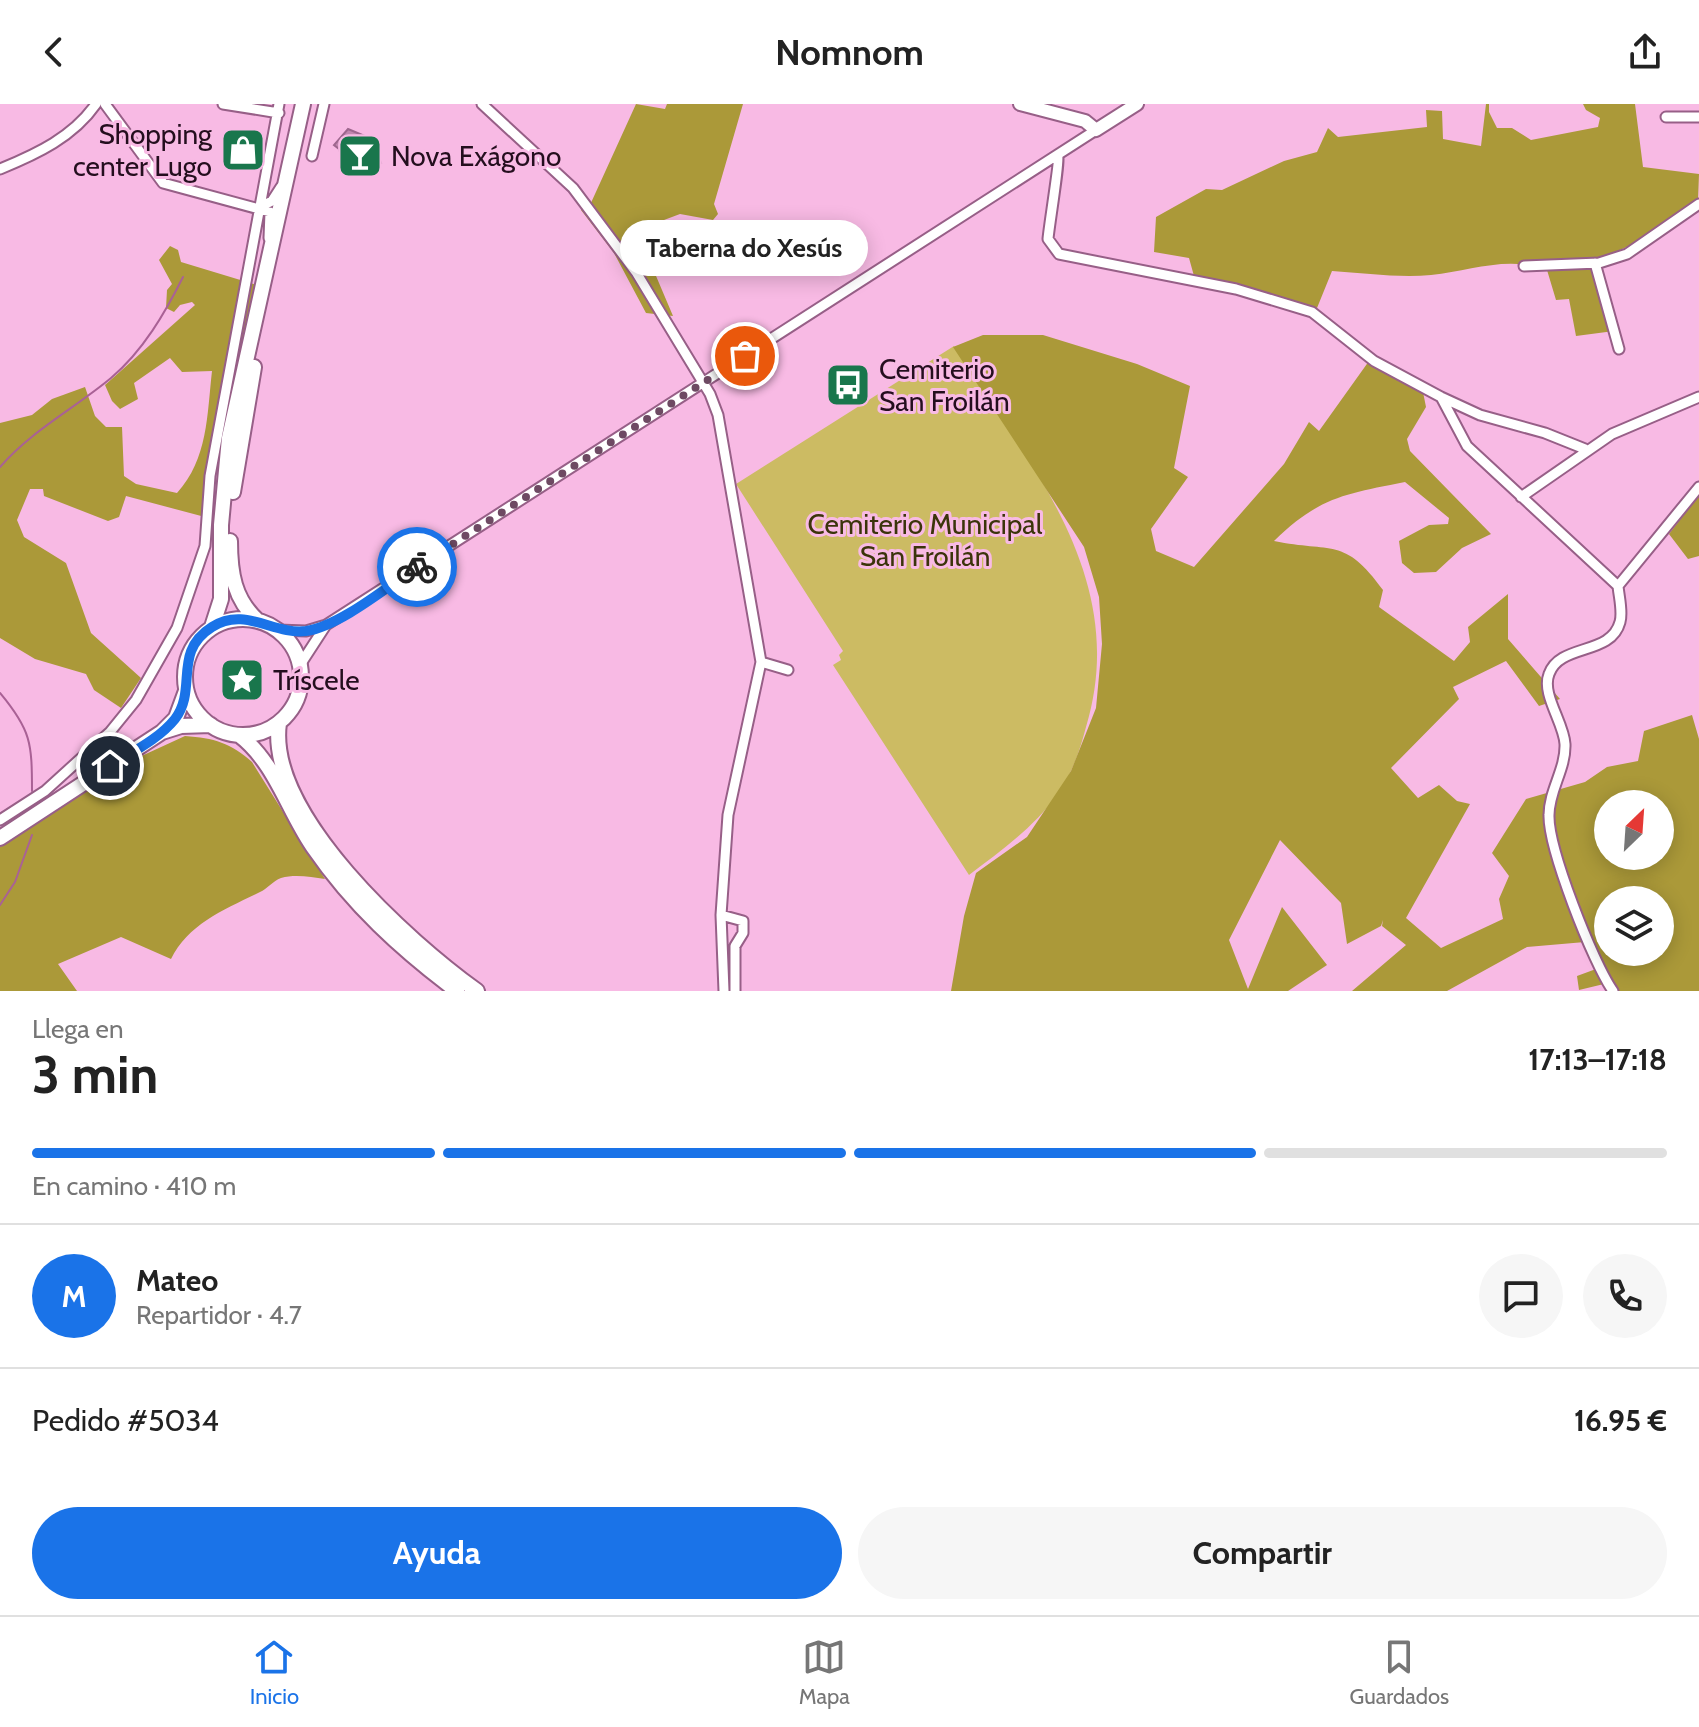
<!DOCTYPE html>
<html lang="es">
<head>
<meta charset="utf-8">
<style>
  :root { --surface:#fff; --page:#f6f6f6; --text:#222; --muted:#767676; --line:#e0e0e0; --accent:#1a73e8 }
  body { margin:0; font-family:Cabin,sans-serif; background:var(--page); color:var(--text); height:100vh; display:flex; flex-direction:column; font-size:30px; white-space:nowrap }
  * { box-sizing:border-box; margin:0 }
  p { font-size:26px; color:var(--muted) }
  .icon { flex:none; width:44px; height:44px; fill:none; stroke:currentColor; stroke-width:2; stroke-linecap:round; stroke-linejoin:round }
  .map { position:relative; height:887px; overflow:hidden }
  .side { display:flex; flex-direction:column; background:var(--surface); flex:1 }
  .side>* { flex:none }
  .needle { width:52px; rotate:25deg }
  .fabs { position:absolute; left:1594px; top:686px; display:grid; gap:16px }
  .fabs a { display:grid; place-items:center; width:80px; height:80px; border-radius:50%; background:var(--surface); box-shadow:0 4px 20px #0003; font-size:40px }
  .pin { position:absolute; display:grid; place-items:center; width:68px; height:68px; color:#fff; margin:-34px; border:4px solid #fff; border-radius:50%; box-shadow:0 2px 8px #0007 }
  .courier { position:absolute; display:grid; place-items:center; width:80px; height:80px; margin:-40px; border:6px solid #1a73e8; border-radius:50%; background:#fff; color:#222; box-shadow:0 2px 10px #0007 }
  .bubble { position:absolute; height:56px; border-radius:28px; background:var(--surface); box-shadow:0 4px 20px #0003; font-size:26px; font-weight:800; line-height:56px; text-align:center }
  .head em { font-style:normal; font-weight:800 }
  .head div { display:flex; flex-direction:column-reverse }
  .head { display:flex; align-items:center; justify-content:space-between; height:136px; padding:0 32px }
  h1 { font-size:52px; font-weight:800; line-height:60px }
  .bar { display:grid; grid-template-columns:repeat(4,1fr); gap:12px 8px; align-content:center; height:96px; padding:0 32px }
  .bar i { height:10px; border-radius:6px; background:var(--line) }
  .bar .active { background:var(--accent) }
  .bar p { grid-column:span 4 }
  .line { display:flex; align-items:center; gap:20px; padding:0 32px; border-top:2px solid var(--line) }
  .line div { flex:1 }
  .round { display:grid; place-items:center; flex:none; width:84px; height:84px; border-radius:42px; background:var(--page) }
  .primary-button { display:flex; gap:16px; margin-top:auto; padding:16px 32px }
  .primary-button a { flex:1; height:92px; border-radius:48px; background:var(--accent); color:#fff; font-size:32px; font-weight:800; line-height:92px; text-align:center }
  .primary-button a+a { background:var(--page); color:var(--text) }
  header { display:flex; justify-content:space-between; align-items:center; height:104px; padding:0 32px; background:var(--surface); font-size:36px; font-weight:800 }
  .tab-bar { display:flex; justify-content:space-around; align-items:center; height:112px; border-top:2px solid var(--line); background:var(--surface); font-size:22px; color:var(--muted) }
  .tab-bar a { display:grid; justify-items:center; gap:4px }
  .tab-bar .active { color:var(--accent) }
  .map>svg:first-child { display:block }
  .green { fill:#ccbb63 }
  .forest { fill:#ab9939; fill-rule:evenodd }
  .lines { fill:none; stroke-linecap:round; stroke-linejoin:round }
  .stream { stroke:#a96195; stroke-width:2 }
  .building { fill:#c186af; stroke:#9e668e; stroke-width:2 }
  .minor-casing { stroke:#975f87; stroke-width:13 }
  .major-casing { stroke:#975f87; stroke-width:16 }
  .highway-casing { stroke:#975f87; stroke-width:18 }
  .minor { stroke:#fff; stroke-width:9 }
  .major { stroke:#fff; stroke-width:12 }
  .highway { stroke:#fff; stroke-width:14 }
  .done { stroke:#6e4a63; stroke-width:8; stroke-dasharray:0 14.4 }
  .route { stroke:#1a73e8; stroke-width:10 }
  .labels { text-anchor:middle; stroke-width:6; stroke-linejoin:round; paint-order:stroke }
  .poi-label { font-size:28px; fill:#240e1e; stroke:#f8bae4; text-anchor:start }
  .park-label { font-size:28px; fill:#3b340a; stroke:#f8bae4 }
</style>
</head>
<body>
<header><svg class="icon" aria-label="back" viewBox="0 0 24 24"><path d="M15 5l-7 7 7 7"/></svg>Nomnom<svg class="icon" aria-label="share" viewBox="0 0 24 24"><path d="M12 15V3M7 8l5-5 5 5M5 13v7h14v-7"/></svg></header>
<div class="map">
<svg width="1699" height="887" viewBox="0 0 1699 887">
  <rect width="100%" height="100%" fill="#f8bae4"/>
  <path class="green" d="M954,242C1029,360 1131,474 1086,623C1080,646 1072,670 1058,690C1034,723 1001,747 969,771L833,561L841,556L839,551L843,547L736,380Z"/>
  <path class="forest" d="M636,0L665,5L667,0H743L714,100L718,110L713,116L680,110L664,116L648,153L673,212L646,209L614,149L581,106V96L590,101Z
    M1486,0H1489V8L1497,24H1512L1531,36L1598,23L1600,14L1586,6L1583,0H1635L1643,63L1699,70L1698,96L1680,106L1657,129L1596,157L1614,227L1576,232L1569,195L1556,196L1547,166C1507,151 1471,167 1431,171C1399,174 1364,169 1332,167L1317,204L1194,172L1189,154L1154,148L1156,113L1206,85L1222,86L1284,57L1317,48L1328,24L1338,33L1427,23L1426,6L1442,7L1443,35L1481,42Z
    M170,142L178,146L181,158L257,181L205,413L126,392L119,413L108,417L44,392L43,385H30L17,416L24,433L66,459L91,529L141,574L121,604L94,586L86,570L35,555L0,534V319L32,311L52,295L85,283L95,312L106,323H122L124,372L136,380L177,389C208,355 207,311 212,267L182,268L170,254L134,279L138,295L120,305L112,297L105,281L195,201L192,198L180,201L174,208L166,204L167,186L172,180L159,156Z
    M983,231H1043L1137,260L1190,282L1174,364L1188,373L1151,425L1156,447L1194,463L1284,360L1309,318L1319,327L1369,257L1423,288L1426,303L1407,335L1410,347L1491,430L1462,444L1436,468L1414,469L1402,459L1399,437L1429,421L1448,420L1449,414L1405,378C1345,390 1319,393 1274,437C1332,449 1344,432 1383,486L1379,503L1454,557L1470,538L1468,523L1508,490V535L1560,595L1539,602L1506,557L1453,583L1459,595L1391,664L1418,694L1439,681L1457,697L1470,700L1406,814L1441,844L1503,815L1499,795L1509,772L1492,749L1526,695L1585,678L1607,663L1638,657L1644,627L1692,611L1699,635V887H1611L1604,880L1579,886L1577,872L1596,865L1585,838L1527,843L1447,887H1352L1406,841L1382,822L1383,816L1381,822L1347,840L1341,799L1280,736L1229,836L1248,885L1282,803L1327,861L1288,887H951L964,812L976,769L1027,733L1071,667L1096,604L1102,540L1099,493L1084,443L953,243ZM1608,700H1660V752H1608ZM1608,796H1660V848H1608Z
    M1699,391V452L1688,455L1669,430Z
    M185,632C214,634 231,639 252,658L325,775C311,773 295,770 281,774C273,777 267,785 260,788C225,805 188,820 171,855L121,833L58,860L77,887H0V743L135,655Z"/>
  <g class="lines">
    <path class="stream" d="M0,363C31,327 75,304 111,274C143,247 165,209 183,173
      M0,589C31,626 32,639 32,687
      M0,801L15,778L32,731"/>
  </g>
  <path class="building" d="M348,25L372,35L381,59L368,72L345,66L339,45L334,41Z"/>
  <g class="lines">
    <g class="minor-casing">
      <path id="minor" d="M105,0L163,79L270,108L269,134
        M223,0L279,9
        M482,0L573,84L636,168L710,290L718,311L761,558L728,711L721,811L724,887
        M1666,13H1699
        M312,52L324,0
        M1058,52C1060,56 1049,122 1048,135L1059,150L1236,185L1312,208L1374,257L1441,293L1480,311L1545,329L1585,345
        M0,65C37,50 73,33 96,0
        M258,104L272,97L281,83
        M1595,159L1619,245
        M1524,162L1599,159L1627,150L1699,100
        M1441,293L1467,342L1618,482C1619,493 1623,508 1620,518C1611,552 1560,539 1549,570C1541,590 1564,619 1565,640C1566,665 1549,686 1549,711C1548,744 1593,859 1613,887
        M1521,393L1612,330L1699,293
        M1618,482L1699,383
        M278,526L306,527L326,521L1096,26
        M761,558L788,566
        M300,561L326,521
        M0,716L45,687L110,628L136,596L177,524L205,442L210,372L279,0
        M721,811L743,817V829L735,842V887"/>
    </g>
    <g class="major-casing">
      <path id="major" d="M1020,0L1085,17L1096,26L1137,0"/>
    </g>
    <g class="highway-casing">
      <path id="highway" d="M233,388L254,263
        M230,437C230,469 234,495 258,517
        M185 573a58 58 0 1 1 116 0a58 58 0 1 1-116 0Z
        M212,523L221,495V421L229,334L303,0
        M279,619C266,711 409,838 477,887
        M162,628L181,622L211,621
        M239,631C275,658 288,707 313,743C353,801 401,845 457,887
        M0,734L162,628L176,614L186,587"/>
    </g>
    <use href="#minor" class="minor"/>
    <use href="#major" class="major"/>
    <use href="#highway" class="highway"/>
  </g>
  <g class="lines">
    <path class="done" d="M417,463L745,252"/>
    <path class="route" d="M110,662C132,648 159,635 175,615C198,585 172,548 212,523C245,502 273,531 306,527C340,522 388,482 417,463"/>
  </g>
  <defs>
    <g id="shop-square" transform="scale(2.3)"><rect x="-9" y="-9" width="18" height="18" rx="4" fill="#19764c" stroke="#f8bae4"/><path d="M-5-2.5h2.3a2.7 3.5 0 0 1 5.4 0H5L5.5 6h-11ZM-1.5-2.5h3a1.5 2.3 0 0 0-3 0Z" fill="#fff"/></g>
    <g id="bar-square" transform="scale(2.3)"><rect x="-9" y="-9" width="18" height="18" rx="4" fill="#19764c" stroke="#f8bae4"/><path d="M-6-5H6L.8 .8V4.5H3.5V6h-7V4.5H-.8V.8Z" fill="#fff"/></g>
    <g id="bus-square" transform="scale(2.3)"><rect x="-9" y="-9" width="18" height="18" rx="4" fill="#19764c" stroke="#f8bae4"/><path d="M-5-6H5V4H4V6H2V4H-2V6H-4V4H-5ZM-3.5-4V0h7V-4ZM-3.5 1.2v1.5H-2V1.2ZM2 1.2v1.5H3.5V1.2Z" fill="#fff"/></g>
    <g id="sight-square" transform="scale(2.3)"><rect x="-9" y="-9" width="18" height="18" rx="4" fill="#19764c" stroke="#f8bae4"/><path d="M0-6L1.8-2.2L6-1.7L2.9 1.2L3.7 5.4L0 3.3L-3.7 5.4L-2.9 1.2L-6-1.7L-1.8-2.2Z" fill="#fff"/></g>
  </defs>
  <g fill-rule="evenodd">
    <use href="#shop-square" x="243" y="46"/>
    <use href="#bar-square" x="360" y="52"/>
    <use href="#bus-square" x="848" y="281"/>
    <use href="#sight-square" x="242" y="576"/>
  </g>
  <g class="labels">
    <g class="poi-label">
      <text x="212" y="40" text-anchor="end">Shopping<tspan x="212" dy="32">center Lugo</tspan></text>
      <text x="391" y="62">Nova Exágono</text>
      <text x="879" y="275">Cemiterio<tspan x="879" dy="32">San Froilán</tspan></text>
      <text x="273" y="586">Tríscele</text>
    </g>
    <g class="park-label">
      <text x="925" y="430">Cemiterio Municipal<tspan x="925" dy="32">San Froilán</tspan></text>
    </g>
  </g>
</svg>
<div class="fabs">
<a><svg class="needle" viewBox="-14 -14 28 28"><path d="M0-13l5 13h-10z" fill="#e53935"/><path d="M0 13l5-13h-10z" fill="#767676"/></svg></a>
<a><svg class="icon" aria-label="layers" viewBox="0 0 24 24"><path d="M12 4l9 5-9 5-9-5zM3 14l9 5 9-5"/></svg></a>
</div>
<div class="pin" style="left:745px;top:252px;background:#ea580c"><svg class="icon" aria-label="bag" viewBox="0 0 24 24"><path d="M5 8h14l-1 12H6zM9 8a3 3 0 0 1 6 0"/></svg></div>
<div class="pin" style="left:110px;top:662px;background:#1f2937"><svg class="icon" aria-label="home" viewBox="0 0 24 24"><path d="M3 11l9-7 9 7M6 9v11h12V9"/></svg></div>
<div class="courier" style="left:417px;top:463px"><svg class="icon" aria-label="bike" viewBox="0 0 24 24"><circle cx="6" cy="16" r="4"/><circle cx="18" cy="16" r="4"/><path d="M6 16l4-8h5l3 8M10 8l3 8H6M13 5h3"/></svg></div>
<div class="bubble" style="left:620px;top:116px;width:248px">Taberna do Xesús</div>
</div>
<section class="side">
<div class="head"><div><h1>3 min</h1><p>Llega en</p></div><em>17:13–17:18</em></div>
<div class="bar"><i class="active"></i><i class="active"></i><i class="active"></i><i></i><p>En camino · 410 m</p></div>
<div class="line" style="height:144px"><b class="round" style="background:var(--accent);color:#fff">M</b><div><b>Mateo</b><p>Repartidor · 4.7</p></div><a class="round"><svg class="icon" aria-label="chat" viewBox="0 0 24 24"><path d="M4 5h16v11H9l-5 4z"/></svg></a><a class="round"><svg class="icon" aria-label="phone" viewBox="0 0 24 24"><path d="M5 4h4l2 5-3 2q2 4 5 5l2-3 5 2v4C11 20 4 13 5 4z"/></svg></a></div>
<div class="line" style="height:104px"><div>Pedido #5034</div><b>16.95 €</b></div>
<div class="primary-button"><a>Ayuda</a><a>Compartir</a></div>
</section>
<nav class="tab-bar">
<a class="active"><svg class="icon" aria-label="home" viewBox="0 0 24 24"><path d="M3 11l9-7 9 7M6 9v11h12V9"/></svg>Inicio</a>
<a><svg class="icon" aria-label="map" viewBox="0 0 24 24"><path d="M3 6l6-2 6 2 6-2v14l-6 2-6-2-6 2zM9 4v14M15 6v14"/></svg>Mapa</a>
<a><svg class="icon" aria-label="saved" viewBox="0 0 24 24"><path d="M7 4h10v16l-5-4-5 4z"/></svg>Guardados</a>
</nav>
</body>
</html>
